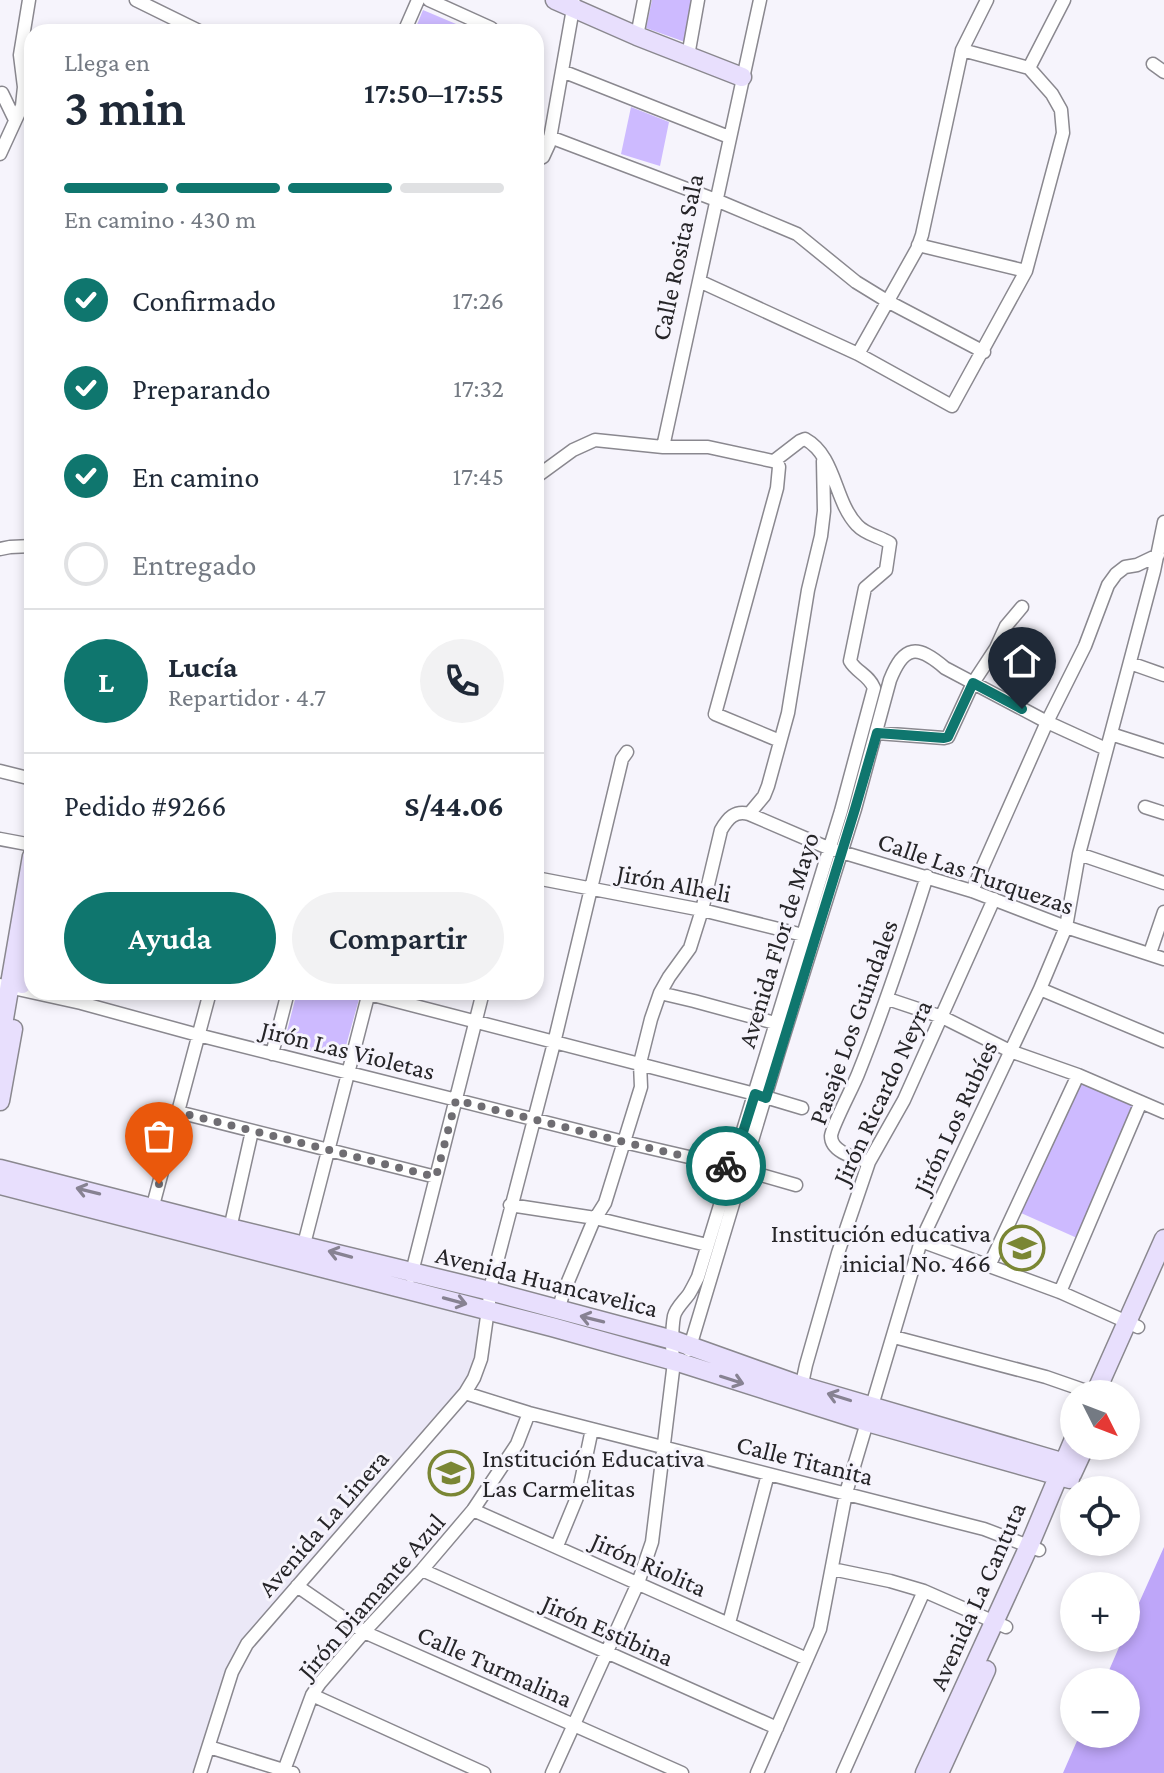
<!DOCTYPE html>
<html lang="es">
<head>
<meta charset="utf-8">
<style>
  :root { --surface:#fff; --page:#f2f2f3; --text:#1f2937; --muted:#747a83; --line:#e0e1e3; --accent:#0f766e }
  body { margin:0; font-family:"Crimson Pro",serif; background:var(--page); color:var(--text); height:100vh; display:flex; flex-direction:column; font-size:30px; white-space:nowrap }
  * { box-sizing:border-box; margin:0 }
  p { font-size:26px; color:var(--muted) }
  .icon { flex:none; width:44px; height:44px; fill:none; stroke:currentColor; stroke-width:2; stroke-linecap:round; stroke-linejoin:round }
  .map { position:relative; flex:1; overflow:hidden }
  .side { position:absolute; left:24px; top:24px; width:520px; height:976px; display:flex; flex-direction:column; background:var(--surface); border-radius:24px; box-shadow:0 4px 12px #0003 }
  .side>* { flex:none }
  .needle { width:52px; rotate:132deg }
  .fabs { position:absolute; left:1060px; top:1380px; display:grid; gap:16px }
  .fabs a { display:grid; place-items:center; width:80px; height:80px; border-radius:50%; background:var(--surface); box-shadow:0 4px 12px #0003; font-size:40px }
  .pin { position:absolute; display:grid; place-items:center; width:68px; height:68px; color:#fff; margin:-82px -34px; border-radius:50% 50% 50% 0; rotate:-45deg; box-shadow:0 0 8px #0007 }
  .pin .icon { rotate:45deg }
  .courier { position:absolute; display:grid; place-items:center; width:80px; height:80px; margin:-40px; border:6px solid #0f766e; border-radius:50%; background:#fff; color:#222; box-shadow:0 2px 10px #0007 }
  .headline em { font-style:normal; font-weight:600 }
  .headline div { display:flex; flex-direction:column-reverse }
  .headline { display:flex; align-items:center; justify-content:space-between; height:136px; padding:0 40px }
  h1 { font-size:52px; font-weight:600; line-height:60px }
  .bar { display:grid; grid-template-columns:repeat(4,1fr); gap:12px 8px; align-content:center; height:96px; padding:0 40px }
  .bar i { height:10px; border-radius:6px; background:var(--line) }
  .bar .selected { background:var(--accent) }
  .bar p { grid-column:span 4 }
  .line { display:flex; align-items:center; gap:20px; padding:0 40px; border-top:2px solid var(--line) }
  .line div { flex:1 }
  .round { display:grid; place-items:center; flex:none; width:84px; height:84px; border-radius:42px; background:var(--page) }
  ol { padding:0 40px; list-style:none }
  li { display:flex; align-items:center; gap:24px; height:88px }
  li p { margin-inline-start:auto }
  li .icon { padding:8px; border-radius:50%; background:var(--accent); color:#fff; stroke-width:4 }
  li:last-child { color:var(--muted) }
  li i { width:44px; height:44px; border:4px solid var(--line); border-radius:50% }
  .cta { display:flex; gap:16px; margin-top:auto; padding:16px 40px }
  .cta a { flex:1; height:92px; border-radius:48px; background:var(--accent); color:#fff; font-size:32px; font-weight:600; line-height:92px; text-align:center }
  .cta a+a { background:var(--page); color:var(--text) }
  .map>svg:first-child { display:block }
  .built { fill:#ebe8f7 }
  .green { fill:#cdbaff }
  .forest { fill:#bea6f9 }
  .lines { fill:none; stroke-linecap:round; stroke-linejoin:round }
  .street-casing { stroke:#8a888f; stroke-width:15 }
  .secondary-casing { stroke:#8a888f; stroke-width:21 }
  .street { stroke:#fff; stroke-width:12 }
  .secondary { stroke:#e8dffd; stroke-width:18 }
  .oneway { stroke:#878292 }
  .done { stroke:#6f6d72; stroke-width:8; stroke-dasharray:0 14.4 }
  .route { stroke:#0f766e; stroke-width:10 }
  .labels { text-anchor:middle; stroke-width:6; stroke-linejoin:round; paint-order:stroke }
  .street-label { font-size:26px; fill:#262528; stroke:#f6f4fc }
  .poi-label { font-size:26px; fill:#262528; stroke:#f6f4fc; text-anchor:end }
</style>
</head>
<body>
<div class="map">
<svg width="1164" height="1773" viewBox="0 0 1164 1773">
  <rect width="100%" height="100%" fill="#f6f4fc"/>
  <path class="built" d="M0,1187L486,1313L479,1348L461,1393L243,1643L196,1773H0Z"/>
  <path class="green" d="M652,0H695L685,42L646,28Z
    M423,10L475,32H414Z
    M631,107L669,122L660,166L621,154Z
    M297,992H361L342,1060L284,1043Z
    M1080,1081L1136,1104L1077,1238L1021,1213Z"/>
  <path class="forest" d="M1164,1547V1773H1063L1080,1734H1126V1682H1104L1123,1638H1126V1632Z"/>
  <g class="lines">
    <g class="street-casing">
      <path id="street" d="M136,0L201,32
        M429,0L491,28L495,32
        M404,32L418,0
        M637,36L644,0
        M688,56L698,0
        M1153,64L1164,72
        M1029,68L1064,0
        M562,71L729,137
        M2,93L15,120
        M550,137L716,200L797,234L856,282L887,301L984,352
        M0,154L22,106L24,87L20,55L29,0
        M536,160L543,157L549,144L574,3
        M918,245L1026,271
        M699,281L858,354L952,406L1026,271L1063,133L1061,110L1052,94L1029,68L962,50
        M858,354L917,249L922,235L962,50L987,0
        M663,447L760,0
        M536,477L573,450L595,440L663,447H708L777,462L779,467L777,488L715,714L780,741
        M0,549L10,547L32,546
        M1130,663L1164,675
        M877,733L944,738L948,737L973,683L996,648L1006,626L1022,607
        M1111,734L1164,751
        M0,771L32,779
        M1145,807L1164,813
        M749,814L764,796L768,786L788,713L808,590L821,536L824,511L823,461
        M0,839L32,845
        M1079,854L1164,883
        M536,878L702,910L803,935
        M972,891L1047,722L1085,646L1108,585L1116,574L1125,567L1137,565L1158,555
        M1150,953L1164,912
        M0,985L81,1003L198,1035L624,1142L732,1167
        M1040,989L1164,1041
        M660,993L694,1001L775,1023
        M369,994L755,1094L802,1108
        M888,999L942,1017L1010,1051L1078,1075L1164,1112
        M272,1054L288,992
        M178,1112L436,1177
        M869,1162C857,1158 831,1153 831,1136C832,1126 853,1087 858,1074C884,1009 906,943 927,876
        M744,1170L796,1185
        M510,1205L595,1218L707,1245
        M151,1213L210,992
        M229,1233L252,1131
        M921,1241L1060,1292L1138,1327
        M302,1252L369,992
        M989,1266L1078,1075
        M411,1276L483,992
        M1060,1292L1141,1102
        M558,1310L564,1291L593,1222L605,1203L641,1087L640,1063L651,1019L660,993L669,977L690,948L702,910L721,830C728,818 735,810 749,814L828,848L972,891L1066,927L1164,959
        M894,1337L1046,1377L1095,1394
        M689,1350L779,1051L855,809L890,680C904,645 917,644 945,668L1047,722L1106,749
        M465,1393L529,1413L984,1529L1039,1550
        M800,1393L806,1365L838,1253L869,1162L904,1100L994,899
        M473,1510L807,1659
        M557,1546L578,1495L592,1429
        M832,1569L890,1581L924,1591L1006,1627
        M422,1570L777,1728
        M297,1586L364,1632L682,1773
        M729,1623L768,1474
        M312,1695L484,1773
        M209,1747L293,1773
        M200,1773L232,1672L247,1644L465,1393L474,1378L481,1359L492,1281L554,1043L622,759L627,752
        M283,1773L312,1695L320,1683L364,1632L422,1570L473,1510L517,1444L529,1413
        M552,1773L638,1583L652,1542L674,1362C671,1352 672,1327 674,1316C676,1308 684,1301 689,1294C692,1289 695,1283 698,1277L841,811L874,688C869,675 856,672 850,661L865,588L886,570L890,543C879,536 866,535 857,525C834,501 836,456 805,439L800,441L774,461
        M757,1773L820,1629L846,1493L921,1241L1040,989L1066,927L1079,854L1154,571L1164,522
        M843,1773L924,1591"/>
    </g>
    <g class="secondary-casing">
      <path id="secondary" d="M555,0L637,36L742,77
        M22,984L32,934
        M0,1042L32,856
        M0,1101L13,1029
        M0,1169L230,1228L490,1291L673,1340L802,1386L1075,1466
        M0,1185L552,1327L681,1363L867,1422L1070,1479
        M1095,1394L1164,1239
        M1072,1474L1085,1446
        M925,1773L1029,1546L1074,1439
        M939,1773L986,1670"/>
    </g>
    <use href="#street" class="street"/>
    <use href="#secondary" class="secondary"/>
  </g>
  <defs><path id="oneway-shaft" d="M-6 0H5M1.5-3L5.5 0L1.5 3" fill="none" stroke-width="1.6" stroke-linecap="round" stroke-linejoin="round" transform="scale(2)"/></defs>
  <g class="oneway">
    <use href="#oneway-shaft" transform="translate(88 1191) rotate(-166)"/>
    <use href="#oneway-shaft" transform="translate(340 1254) rotate(-165)"/>
    <use href="#oneway-shaft" transform="translate(455 1301) rotate(15)"/>
    <use href="#oneway-shaft" transform="translate(592 1319) rotate(-166)"/>
    <use href="#oneway-shaft" transform="translate(732 1380) rotate(18)"/>
    <use href="#oneway-shaft" transform="translate(839 1397) rotate(-163)"/>
  </g>
  <g class="lines">
    <path class="done" d="M159,1184L178,1112L436,1177L456,1100L624,1142L726,1166"/>
    <path class="route" d="M726,1166L732,1167L755,1094L766,1098L855,809L877,733L944,738L948,737L973,683L1022,709"/>
  </g>
  <defs>
    <g id="school-ring" transform="scale(2.3)"><circle r="9.5" fill="#f6f4fc" stroke="#7a8634" stroke-width="1.5"/><path d="M0-5L7-2L0 1L-7-2ZM-4 1L0 2.5L4 1V4Q0 6-4 4Z" fill="#7a8634"/></g>
  </defs>
  <g fill-rule="evenodd">
    <use href="#school-ring" x="1022" y="1248"/>
    <use href="#school-ring" x="451" y="1473"/>
  </g>
  <g class="labels">
    <g class="street-label">
      <text transform="translate(677 257) rotate(-78)" y="9">Calle Rosita Sala</text>
      <text transform="translate(976 873) rotate(19)" y="9">Calle Las Turquezas</text>
      <text transform="translate(674 883) rotate(11)" y="9">Jirón Alheli</text>
      <text transform="translate(778 940) rotate(-73)" y="9">Avenida Flor de Mayo</text>
      <text transform="translate(853 1022) rotate(-70)" y="9">Pasaje Los Guindales</text>
      <text transform="translate(348 1050) rotate(14)" y="9">Jirón Las Violetas</text>
      <text transform="translate(882 1092) rotate(-65)" y="9">Jirón Ricardo Neyra</text>
      <text transform="translate(955 1117) rotate(-65)" y="9">Jirón Los Rubíes</text>
      <text transform="translate(547 1281) rotate(14)" y="9">Avenida Huancavelica</text>
      <text transform="translate(805 1460) rotate(14)" y="9">Calle Titanita</text>
      <text transform="translate(323 1523) rotate(-49)" y="9">Avenida La Linera</text>
      <text transform="translate(649 1564) rotate(24)" y="9">Jirón Riolita</text>
      <text transform="translate(371 1596) rotate(-49)" y="9">Jirón Diamante Azul</text>
      <text transform="translate(977 1596) rotate(-66)" y="9">Avenida La Cantuta</text>
      <text transform="translate(608 1630) rotate(24)" y="9">Jirón Estibina</text>
      <text transform="translate(495 1666) rotate(24)" y="9">Calle Turmalina</text>
    </g>
    <g class="poi-label">
      <text x="991" y="1242">Institución educativa<tspan x="991" dy="30">inicial No. 466</tspan></text>
      <text x="482" y="1467" text-anchor="start">Institución Educativa<tspan x="482" dy="30">Las Carmelitas</tspan></text>
    </g>
  </g>
</svg>
<div class="fabs">
<a><svg class="needle" viewBox="-14 -14 28 28"><path d="M0-13l5 13h-10z" fill="#e53935"/><path d="M0 13l5-13h-10z" fill="#747a83"/></svg></a>
<a><svg class="icon" aria-label="locate" viewBox="0 0 24 24"><circle cx="12" cy="12" r="6"/><path d="M12 2v4M12 18v4M2 12h4M18 12h4"/></svg></a>
<a>+</a>
<a>−</a>
</div>
<div class="pin" style="left:159px;top:1184px;background:#ea580c"><svg class="icon" aria-label="bag" viewBox="0 0 24 24"><path d="M5 8h14l-1 12H6zM9 8a3 3 0 0 1 6 0"/></svg></div>
<div class="pin" style="left:1022px;top:709px;background:#1f2937"><svg class="icon" aria-label="home" viewBox="0 0 24 24"><path d="M3 11l9-7 9 7M6 9v11h12V9"/></svg></div>
<div class="courier" style="left:726px;top:1166px"><svg class="icon" aria-label="bike" viewBox="0 0 24 24"><circle cx="6" cy="16" r="4"/><circle cx="18" cy="16" r="4"/><path d="M6 16l4-8h5l3 8M10 8l3 8H6M13 5h3"/></svg></div>
<section class="side">
<div class="headline"><div><h1>3 min</h1><p>Llega en</p></div><em>17:50–17:55</em></div>
<div class="bar"><i class="selected"></i><i class="selected"></i><i class="selected"></i><i></i><p>En camino · 430 m</p></div>
<ol>
<li><svg class="icon" aria-label="check" viewBox="0 0 24 24"><path d="M5 12l5 5 9-10"/></svg>Confirmado<p>17:26</p></li>
<li><svg class="icon" aria-label="check" viewBox="0 0 24 24"><path d="M5 12l5 5 9-10"/></svg>Preparando<p>17:32</p></li>
<li><svg class="icon" aria-label="check" viewBox="0 0 24 24"><path d="M5 12l5 5 9-10"/></svg>En camino<p>17:45</p></li>
<li><i></i>Entregado</li>
</ol>
<div class="line" style="height:144px"><b class="round" style="background:var(--accent);color:#fff">L</b><div><b>Lucía</b><p>Repartidor · 4.7</p></div><a class="round"><svg class="icon" aria-label="phone" viewBox="0 0 24 24"><path d="M5 4h4l2 5-3 2q2 4 5 5l2-3 5 2v4C11 20 4 13 5 4z"/></svg></a></div>
<div class="line" style="height:104px"><div>Pedido #9266</div><b>S/44.06</b></div>
<div class="cta"><a>Ayuda</a><a>Compartir</a></div>
</section>
</div>
</body>
</html>
